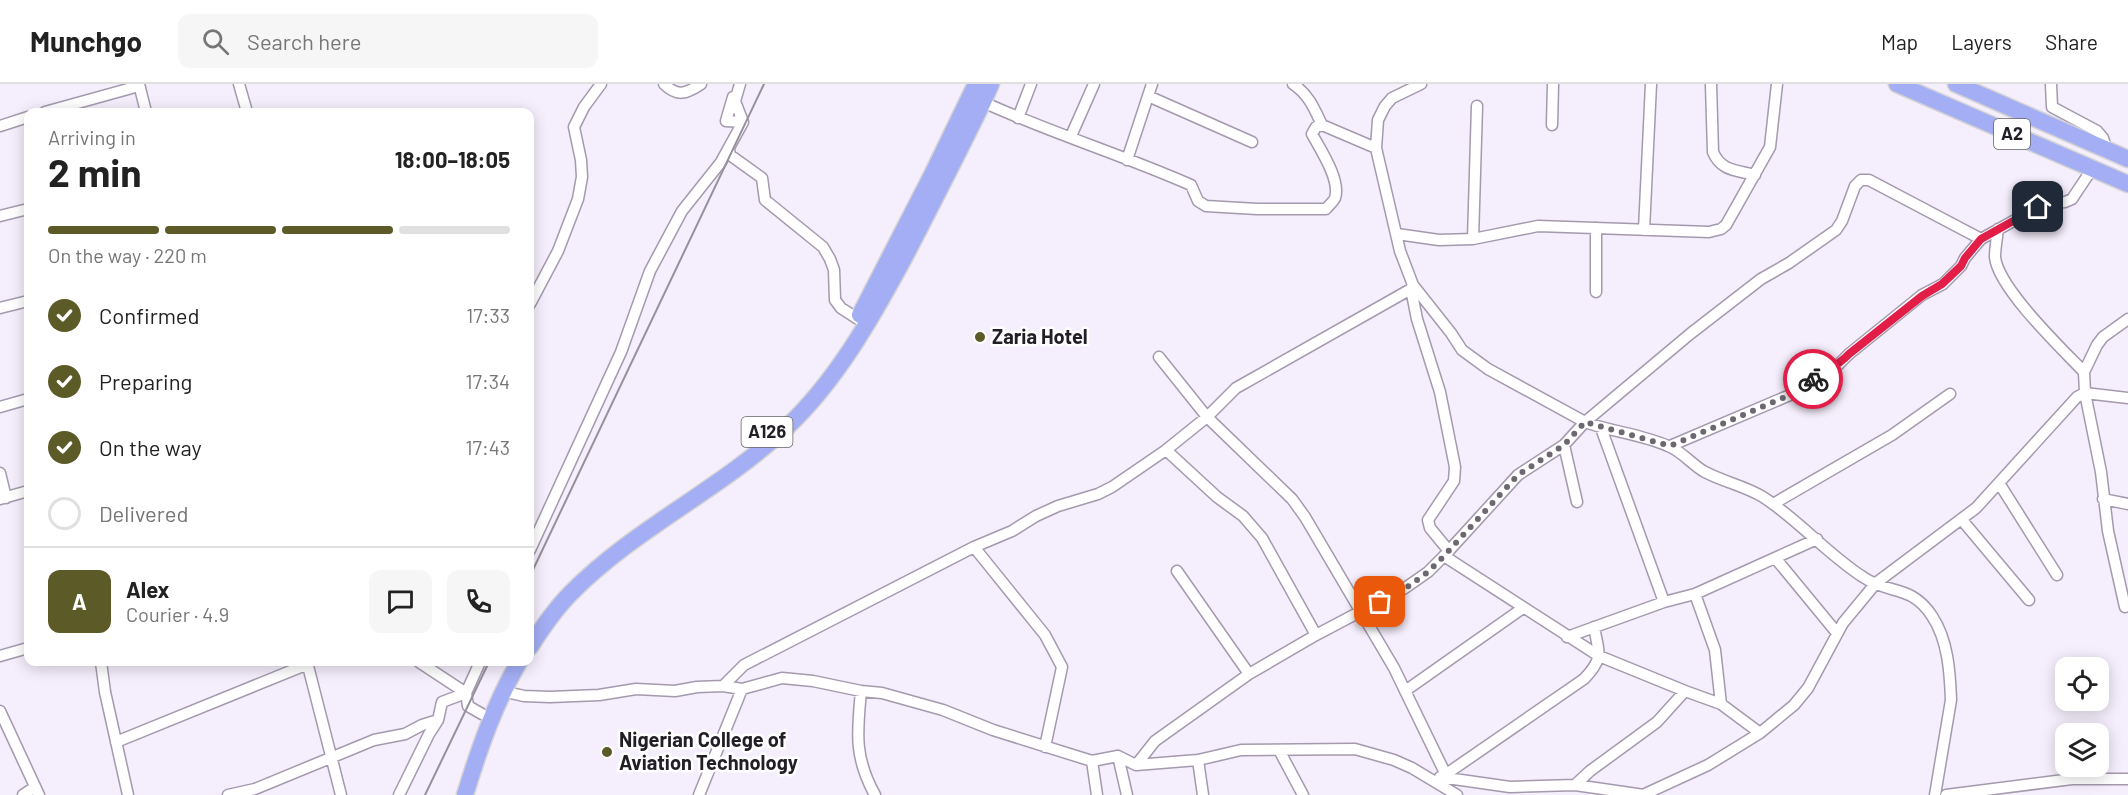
<!DOCTYPE html>
<html lang="en">
<head>
<meta charset="utf-8">
<style>
  :root { --surface:#fff; --page:#f6f6f6; --text:#222; --muted:#767676; --line:#e0e0e0; --accent:#5c5a27 }
  body { margin:0; font-family:Barlow,sans-serif; background:var(--page); color:var(--text); height:100vh; display:flex; flex-direction:column; font-size:22px; white-space:nowrap }
  * { box-sizing:border-box; margin:0 }
  p { font-size:20px; color:var(--muted) }
  .icon { flex:none; width:33px; height:33px; fill:none; stroke:currentColor; stroke-width:2; stroke-linecap:round; stroke-linejoin:round }
  .map { position:relative; flex:1; overflow:hidden }
  .side { position:absolute; left:24px; top:24px; width:510px; height:558px; display:flex; flex-direction:column; background:var(--surface); border-radius:12px; box-shadow:0 3px 15px #0003 }
  .side>* { flex:none }
  .controls { position:absolute; left:2055px; top:573px; display:grid; gap:12px }
  .controls a { display:grid; place-items:center; width:54px; height:54px; border-radius:12px; background:var(--surface); box-shadow:0 3px 15px #0003; font-size:30px }
  .pin { position:absolute; display:grid; place-items:center; width:51px; height:51px; color:#fff; margin:-26px; border-radius:12px; box-shadow:0 3px 9px #0006 }
  .courier { position:absolute; display:grid; place-items:center; width:60px; height:60px; margin:-30px; border:4px solid #e11d48; border-radius:50%; background:#fff; color:#222; box-shadow:0 2px 8px #0007 }
  .head em { font-style:normal; font-weight:700 }
  .head div { display:flex; flex-direction:column-reverse }
  .head { display:flex; align-items:center; justify-content:space-between; height:102px; padding:0 24px }
  h1 { font-size:39px; font-weight:700; line-height:45px }
  .bar { display:grid; grid-template-columns:repeat(4,1fr); gap:9px 6px; align-content:center; height:72px; padding:0 24px }
  .bar i { height:8px; border-radius:4px; background:var(--line) }
  .bar .active { background:var(--accent) }
  .bar p { grid-column:span 4 }
  .line { display:flex; align-items:center; gap:15px; padding:0 24px; border-top:2px solid var(--line) }
  .line div { flex:1 }
  .round { display:grid; place-items:center; flex:none; width:63px; height:63px; border-radius:12px; background:var(--page) }
  ol { padding:0 24px; list-style:none }
  li { display:flex; align-items:center; gap:18px; height:66px }
  li p { margin-inline-start:auto }
  li .icon { padding:6px; border-radius:50%; background:var(--accent); color:#fff; stroke-width:4 }
  li:last-child { color:var(--muted) }
  li i { width:33px; height:33px; border:3px solid var(--line); border-radius:50% }
  header { display:flex; align-items:center; gap:36px; box-sizing:border-box; height:84px; padding:0 30px; background:var(--surface); border-bottom:2px solid var(--line) }
  header strong { font-size:28px }
  nav { display:flex; gap:33px; margin-inline-start:auto; font-size:21px }
  .search { width:420px; height:54px; background:var(--page); display:flex; align-items:center; gap:15px; box-sizing:border-box; padding:0 21px; border-radius:12px; color:var(--muted); font-size:22px }
  .map>svg:first-child { display:block }
  .lines { fill:none; stroke-linecap:round; stroke-linejoin:round }
  .minor-casing { stroke:#a499ae; stroke-width:13 }
  .trunk-casing { stroke:#d3d2d4; stroke-width:19 }
  .minor { stroke:#fff; stroke-width:10 }
  .trunk { stroke:#a4aef4; stroke-width:16 }
  .rail { stroke:#96909c; stroke-width:2 }
  .done { stroke:#6c6771; stroke-width:6; stroke-dasharray:0 10.8 }
  .route { stroke:#e11d48; stroke-width:8 }
  .poi-dot { fill:#5c5a27; stroke:#fff; stroke-width:2 }
  .labels { text-anchor:middle; stroke-width:5; stroke-linejoin:round; paint-order:stroke }
  .shield { fill:#fff; stroke:#646267; stroke-width:1.5 }
  .shield-label { font-size:18px; font-weight:bold; fill:#221e26 }
  .poi-label { font-size:20px; font-weight:bold; fill:#221e26; stroke:#fff; text-anchor:start }
</style>
</head>
<body>
<header>
<strong>Munchgo</strong>
<div class="search"><svg class="icon" aria-label="search" viewBox="0 0 24 24"><circle cx="10" cy="10" r="6"/><path d="M15 15l6 6"/></svg>Search here</div>
<nav><a>Map</a><a>Layers</a><a>Share</a></nav>
</header>
<div class="map">
<svg width="2128" height="711" viewBox="0 0 2128 711">
  <rect width="100%" height="100%" fill="#f5eefc"/>
  <g class="lines">
    <g class="minor-casing">
      <path id="minor" d="M139,0L146,28
        M239,0L247,28
        M664,0C677,13 686,10 701,0
        M1293,0C1309,11 1314,24 1322,41L1376,64
        M1421,0L1392,14L1385,22L1378,36L1376,64L1400,167L1413,201L1451,249L1462,266L1488,285L1585,338C1612,348 1641,350 1668,362C1682,367 1692,381 1705,388C1724,398 1745,402 1763,413C1799,436 1827,470 1863,493C1889,511 1911,500 1932,532C1948,556 1950,588 1951,616L1935,711
        M1711,0L1713,68C1721,87 1736,86 1755,91
        M2051,0L2052,23L2097,47L2103,54L2107,66
        M1148,12L1252,58
        M733,13L726,37L743,38
        M983,18C1051,49 1123,71 1191,101L1198,117L1206,122L1257,125H1326C1328,122 1334,117 1335,114C1341,96 1320,65 1312,50L1316,43L1322,41
        M45,28L139,2
        M1018,34L1031,0
        M1552,41L1553,0
        M0,42L28,33
        M1071,52L1094,0
        M729,65L730,71L762,94L765,116L823,163L830,175L834,186L835,216L841,224L858,235
        M1127,76L1152,0
        M0,132L28,125
        M1596,144V208
        M1998,145C1997,154 1995,164 1995,173C1998,204 2062,265 2084,288
        M1644,146L1651,0
        M1397,150L1439,156L1473,155L1538,142L1709,148L1721,145L1726,141L1770,63L1777,0
        M1473,155L1477,22
        M1411,205L1417,235L1440,308L1455,383L1454,397L1428,436L1430,444L1449,467
        M530,220L558,167L578,115L582,93L581,76L574,43L584,23L601,0
        M0,224L28,217
        M1159,273L1207,333L1292,415L1305,433L1394,584L1446,691
        M0,323L28,315
        M1601,344L1664,518
        M1564,361L1577,418
        M1670,362L1797,308L1821,289L1838,281L1849,270L1922,211L1943,200L1961,182L1965,174L1981,155L2044,120L2065,118L2072,115L2092,85
        M1166,366L1217,413L1243,432L1262,454L1316,551
        M0,389L6,414
        M1999,399L2057,491
        M0,415L28,407
        M2103,415L2128,420
        M1773,420L1892,351L1950,310
        M1962,436L2029,516
        M974,463L1045,551L1062,583L1045,663
        M530,466L621,268L650,187L682,127L721,78L743,38L735,17L740,0
        M1444,472L1599,572L1685,607L1721,620L1760,649
        M1776,475L1837,549
        M1177,487L1249,590
        M1695,510L1715,566L1721,620
        M2125,523L2108,447L2101,388L2085,309L2128,314
        M1567,553L1664,518L1695,510L1817,455
        M0,572L28,564
        M101,578L105,608L128,711
        M307,578L341,711
        M419,578L466,609L468,622L482,630
        M723,602L744,581L974,463L1012,447L1036,432L1058,422L1098,410L1112,403L1166,366L1207,333L1236,304L1411,205L1413,201
        M502,607L524,612L550,613L599,611L636,605L675,607L697,603L723,602L742,605L782,594L813,597L861,607L882,609L943,626L993,646L1092,677L1118,672L1136,681L1198,676L1241,666L1355,665L1394,676L1412,684L1457,711
        M861,607C857,649 854,673 875,711
        M1405,607L1523,524
        M0,627L39,711
        M116,658L308,580
        M1279,666L1303,711
        M1118,672L1127,711
        M1198,676L1203,711
        M1092,677L1097,711
        M1136,681L1155,657L1249,590L1316,551L1405,504L1428,488L1444,472L1518,391L1564,361L1585,338L1690,250L1761,195L1789,179L1836,146L1842,137L1855,102L1861,96H1869L1981,155
        M1440,693L1510,703L1575,701L1644,711
        M1442,693L1584,595C1604,574 1599,570 1594,543
        M1575,701L1590,687L1657,638L1685,607
        M23,711L35,703
        M228,711L255,705L374,656L405,650L422,641L438,636L442,618L466,609L480,578
        M399,711L429,650L438,636
        M699,711L742,605
        M1643,711L1708,681L1760,649L1794,621L1808,604L1843,539L1876,499L1976,424L2077,313L2085,309L2084,288L2097,261L2103,253L2128,235
        M1946,711L2072,695H2128"/>
    </g>
    <g class="trunk-casing">
      <path id="trunk" d="M1897,0L2128,100
        M1956,0L2128,75
        M860,231L933,89L976,0
        M530,563C542,544 555,525 571,509C635,444 720,406 787,343C836,297 871,235 903,176C930,124 957,71 983,18L991,0
        M465,711C479,665 495,619 519,578"/>
    </g>
    <use href="#minor" class="minor"/>
    <use href="#trunk" class="trunk"/>
    <path class="rail" d="M530,492L764,0
      M425,711L489,578"/>
  </g>
  <g class="lines">
    <path class="done" d="M1380,518L1406,504L1428,488L1444,472L1518,391L1564,361L1585,338L1670,362L1797,308L1813,295"/>
    <path class="route" d="M1813,295C1827,284 1836,284 1849,270L1922,212L1942,200L1961,182L1965,174L1981,155L2038,123"/>
  </g>
  <g class="poi-dot">
    <circle cx="980" cy="253" r="6"/>
    <circle cx="607" cy="668" r="6"/>
  </g>
  <g class="labels">
    <g class="shield">
      <rect x="1994" y="35" width="36" height="30" rx="4.5"/>
      <rect x="741.5" y="333" width="51" height="30" rx="4.5"/>
    </g>
    <g class="shield-label">
      <text x="2012" y="56">A2</text>
      <text x="767" y="354">A126</text>
    </g>
    <g class="poi-label">
      <text x="992" y="260">Zaria Hotel</text>
      <text x="619" y="663">Nigerian College of<tspan x="619" dy="23">Aviation Technology</tspan></text>
    </g>
  </g>
</svg>
<div class="controls">
<a><svg class="icon" aria-label="locate" viewBox="0 0 24 24"><circle cx="12" cy="12" r="6"/><path d="M12 2v4M12 18v4M2 12h4M18 12h4"/></svg></a>
<a><svg class="icon" aria-label="layers" viewBox="0 0 24 24"><path d="M12 4l9 5-9 5-9-5zM3 14l9 5 9-5"/></svg></a>
</div>
<div class="pin" style="left:1380px;top:518px;background:#ea580c"><svg class="icon" aria-label="bag" viewBox="0 0 24 24"><path d="M5 8h14l-1 12H6zM9 8a3 3 0 0 1 6 0"/></svg></div>
<div class="pin" style="left:2038px;top:123px;background:#1f2937"><svg class="icon" aria-label="home" viewBox="0 0 24 24"><path d="M3 11l9-7 9 7M6 9v11h12V9"/></svg></div>
<div class="courier" style="left:1813px;top:295px"><svg class="icon" aria-label="bike" viewBox="0 0 24 24"><circle cx="6" cy="16" r="4"/><circle cx="18" cy="16" r="4"/><path d="M6 16l4-8h5l3 8M10 8l3 8H6M13 5h3"/></svg></div>
<section class="side">
<div class="head"><div><h1>2 min</h1><p>Arriving in</p></div><em>18:00–18:05</em></div>
<div class="bar"><i class="active"></i><i class="active"></i><i class="active"></i><i></i><p>On the way · 220 m</p></div>
<ol>
<li><svg class="icon" aria-label="check" viewBox="0 0 24 24"><path d="M5 12l5 5 9-10"/></svg>Confirmed<p>17:33</p></li>
<li><svg class="icon" aria-label="check" viewBox="0 0 24 24"><path d="M5 12l5 5 9-10"/></svg>Preparing<p>17:34</p></li>
<li><svg class="icon" aria-label="check" viewBox="0 0 24 24"><path d="M5 12l5 5 9-10"/></svg>On the way<p>17:43</p></li>
<li><i></i>Delivered</li>
</ol>
<div class="line" style="height:108px"><b class="round" style="background:var(--accent);color:#fff">A</b><div><b>Alex</b><p>Courier · 4.9</p></div><a class="round"><svg class="icon" aria-label="chat" viewBox="0 0 24 24"><path d="M4 5h16v11H9l-5 4z"/></svg></a><a class="round"><svg class="icon" aria-label="phone" viewBox="0 0 24 24"><path d="M5 4h4l2 5-3 2q2 4 5 5l2-3 5 2v4C11 20 4 13 5 4z"/></svg></a></div>
</section>
</div>
</body>
</html>
